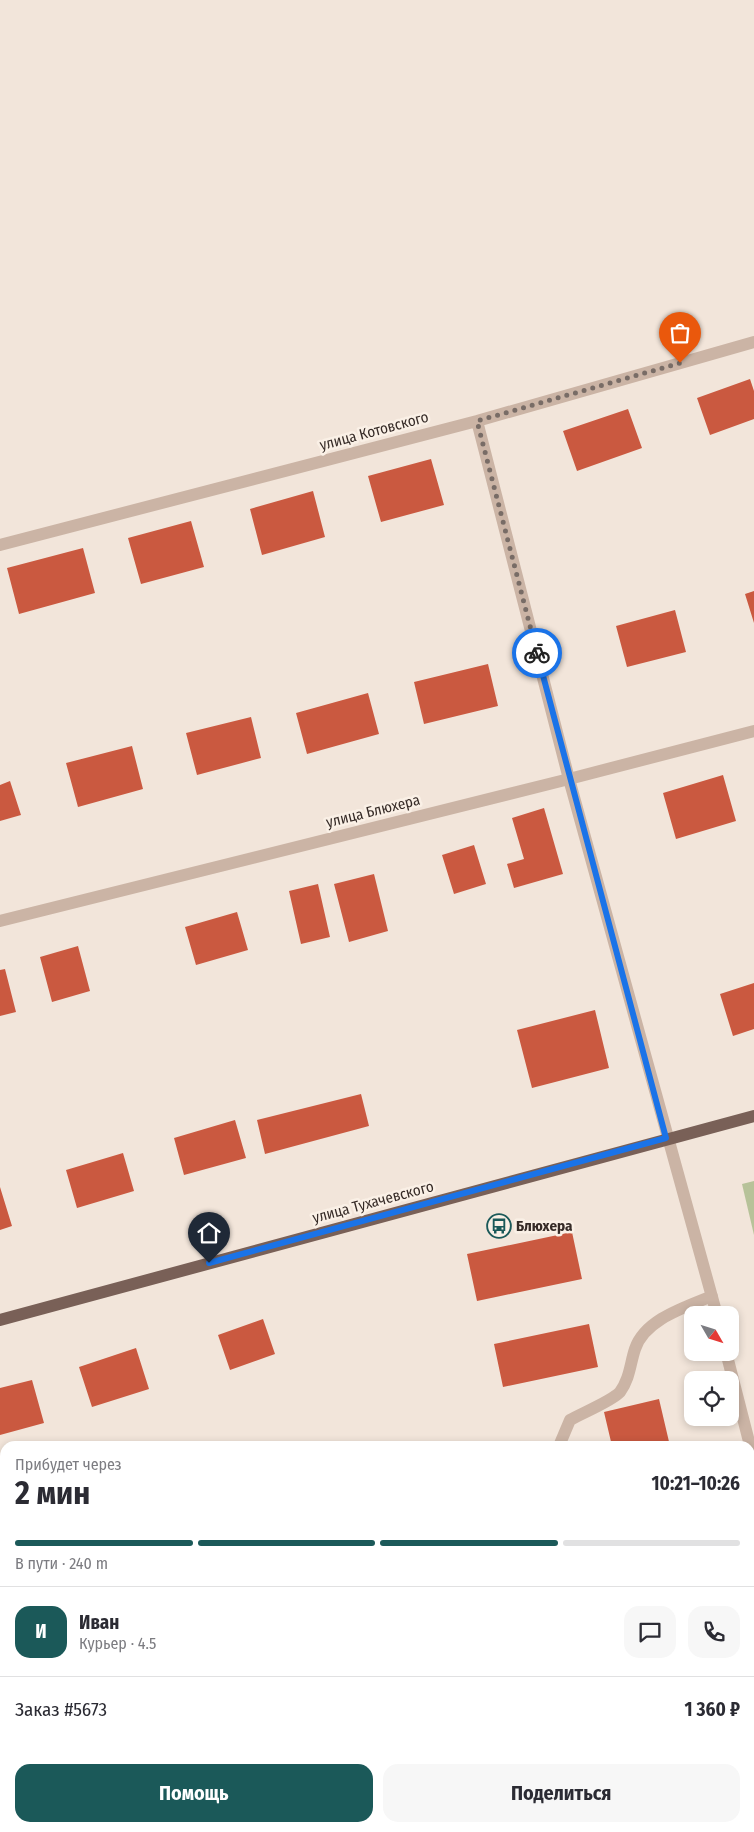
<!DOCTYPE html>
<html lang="ru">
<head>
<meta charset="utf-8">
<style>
  :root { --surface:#fff; --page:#f7f7f7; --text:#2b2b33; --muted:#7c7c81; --line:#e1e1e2; --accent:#1b5959 }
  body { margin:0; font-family:"Fira Sans Condensed",sans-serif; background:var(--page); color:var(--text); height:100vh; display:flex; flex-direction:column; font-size:19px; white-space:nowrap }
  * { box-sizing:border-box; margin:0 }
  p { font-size:16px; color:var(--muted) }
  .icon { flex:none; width:28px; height:28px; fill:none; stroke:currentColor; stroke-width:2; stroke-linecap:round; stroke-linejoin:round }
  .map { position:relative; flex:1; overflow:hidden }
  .side { position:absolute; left:0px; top:1441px; width:755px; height:391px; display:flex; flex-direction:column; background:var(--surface); border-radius:15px 15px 0 0; box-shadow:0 2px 8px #0003 }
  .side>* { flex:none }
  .needle { width:32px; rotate:129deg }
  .controls { position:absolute; left:684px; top:1306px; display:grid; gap:10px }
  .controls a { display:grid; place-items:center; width:55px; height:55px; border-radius:10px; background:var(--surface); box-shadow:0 2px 8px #0003; font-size:25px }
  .pin { position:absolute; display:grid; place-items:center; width:42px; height:42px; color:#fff; margin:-51px -21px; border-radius:50% 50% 50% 0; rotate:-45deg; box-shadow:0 0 5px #0007 }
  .pin .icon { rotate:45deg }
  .courier { position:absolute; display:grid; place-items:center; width:50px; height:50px; margin:-25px; border:4px solid #1a73e8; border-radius:50%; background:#fff; color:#222; box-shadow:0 1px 6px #0007 }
  .head em { font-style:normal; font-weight:700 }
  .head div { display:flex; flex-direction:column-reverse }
  .head { display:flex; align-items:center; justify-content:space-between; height:85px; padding:0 15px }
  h1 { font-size:32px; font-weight:700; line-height:38px }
  .bar { display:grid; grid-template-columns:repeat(4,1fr); gap:8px 5px; align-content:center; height:60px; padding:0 15px }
  .bar i { height:6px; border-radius:4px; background:var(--line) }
  .bar .current { background:var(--accent) }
  .bar p { grid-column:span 4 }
  .line { display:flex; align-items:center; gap:12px; padding:0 15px; border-top:1px solid var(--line) }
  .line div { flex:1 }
  .round { display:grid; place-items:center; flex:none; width:52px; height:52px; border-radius:15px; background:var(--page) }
  .primary-button { display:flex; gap:10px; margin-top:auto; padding:10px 15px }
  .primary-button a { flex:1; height:58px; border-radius:15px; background:var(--accent); color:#fff; font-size:20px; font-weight:700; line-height:58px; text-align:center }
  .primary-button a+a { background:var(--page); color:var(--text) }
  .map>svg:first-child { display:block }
  .green { fill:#b7c299 }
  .building { fill:#ca5940 }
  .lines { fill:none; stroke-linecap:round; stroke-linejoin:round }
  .minor { stroke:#cbb4a5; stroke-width:12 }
  .major { stroke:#796057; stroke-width:12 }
  .done { stroke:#786c66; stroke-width:5; stroke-dasharray:0 9 }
  .route { stroke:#1a73e8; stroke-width:6 }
  .labels { text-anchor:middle; stroke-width:5; stroke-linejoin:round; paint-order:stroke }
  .street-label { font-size:15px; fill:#362b27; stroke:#faf0e6 }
  .poi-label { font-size:15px; font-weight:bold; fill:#362b27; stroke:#faf0e6; text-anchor:start }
</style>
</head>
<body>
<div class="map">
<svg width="754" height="1832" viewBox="0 0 754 1832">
  <rect width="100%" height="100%" fill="#f2e5da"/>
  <path class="green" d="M754,1181V1235L742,1184Z"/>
  <path class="building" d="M750,379L754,391V419L710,435L697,398Z
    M628,409L642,448L577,471L563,431Z
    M431,459L444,505L381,522L368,476Z
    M313,491L325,537L262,555L250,509Z
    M191,521L204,567L141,584L128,538Z
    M83,548L95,593L19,614L7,568Z
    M754,591V623L745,594Z
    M675,610L686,652L627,667L616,626Z
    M488,664L498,706L424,724L414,682Z
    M368,693L379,734L307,754L296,713Z
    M251,717L261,758L197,775L186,733Z
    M132,746L143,789L78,807L66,763Z
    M723,775L736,821L676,839L663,793Z
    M10,781L21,815L0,821V785Z
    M544,808L563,874L514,888L507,864L524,859L512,818Z
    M474,845L486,884L454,894L442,855Z
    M374,874L388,931L349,942L334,884Z
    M318,884L330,937L301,944L289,891Z
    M237,912L248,950L196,965L185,927Z
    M78,946L90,991L52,1002L40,957Z
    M5,969L16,1012L0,1016V970Z
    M754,983V1029L733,1036L720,994Z
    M595,1010L609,1068L532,1088L517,1030Z
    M361,1094L369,1126L265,1154L257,1120Z
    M235,1120L246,1158L184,1175L174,1138Z
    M123,1153L134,1191L77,1208L66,1170Z
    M0,1187L12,1226L0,1230Z
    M572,1232L582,1279L477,1301L467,1254Z
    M263,1319L275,1354L230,1370L218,1335Z
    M589,1324L598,1367L503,1387L494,1344Z
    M136,1348L149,1389L92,1407L79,1367Z
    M32,1380L44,1423L0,1435V1388Z
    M659,1399L670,1446H612L604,1412Z
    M5,1621V1636H4L1,1622Z"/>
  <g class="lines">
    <path class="minor" d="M477,421L569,779L717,1315
      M0,545L477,421L754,342
      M0,921L569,779L754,731
      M726,1352L754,1461
      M559,1446L570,1420C582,1413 612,1401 620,1392C630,1378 630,1364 635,1349C645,1319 686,1307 712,1296
      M750,1563L754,1562
      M0,1759L5,1758"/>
    <path class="major" d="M0,1320L754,1116"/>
  </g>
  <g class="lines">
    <path class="done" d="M537,653L477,421L680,363"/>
    <path class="route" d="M209,1263L666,1138L537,653"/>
  </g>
  <defs>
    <g id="bus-ring" transform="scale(1.25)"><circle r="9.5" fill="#faf0e6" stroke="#1b5959" stroke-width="1.5"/><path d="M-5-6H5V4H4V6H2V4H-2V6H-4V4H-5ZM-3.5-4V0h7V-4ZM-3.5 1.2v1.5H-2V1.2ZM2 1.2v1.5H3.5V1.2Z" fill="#1b5959"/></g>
  </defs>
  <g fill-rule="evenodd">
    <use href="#bus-ring" x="499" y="1226"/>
  </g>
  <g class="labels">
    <g class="street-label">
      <text transform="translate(374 431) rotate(-15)" y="5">улица Котовского</text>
      <text transform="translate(373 811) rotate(-14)" y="5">улица Блюхера</text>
      <text transform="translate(373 1202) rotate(-15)" y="5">улица Тухачевского</text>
    </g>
    <g class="poi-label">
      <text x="516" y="1231">Блюхера</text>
    </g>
  </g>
</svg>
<div class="controls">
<a><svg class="needle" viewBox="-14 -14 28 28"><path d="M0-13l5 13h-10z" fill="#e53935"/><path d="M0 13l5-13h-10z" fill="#7c7c81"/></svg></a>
<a><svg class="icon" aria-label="locate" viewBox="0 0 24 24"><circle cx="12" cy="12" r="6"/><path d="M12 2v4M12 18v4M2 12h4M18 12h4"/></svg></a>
</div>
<div class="pin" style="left:680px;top:363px;background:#ea580c"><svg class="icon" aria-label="bag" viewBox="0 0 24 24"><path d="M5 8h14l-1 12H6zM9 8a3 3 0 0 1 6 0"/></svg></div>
<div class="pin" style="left:209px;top:1263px;background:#1f2937"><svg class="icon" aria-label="home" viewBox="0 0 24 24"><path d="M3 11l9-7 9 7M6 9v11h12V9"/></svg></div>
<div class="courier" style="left:537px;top:653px"><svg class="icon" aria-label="bike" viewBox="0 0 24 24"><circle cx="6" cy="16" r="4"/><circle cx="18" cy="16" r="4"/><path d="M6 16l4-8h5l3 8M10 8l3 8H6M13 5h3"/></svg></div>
<section class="side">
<div class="head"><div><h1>2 мин</h1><p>Прибудет через</p></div><em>10:21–10:26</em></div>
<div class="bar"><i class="current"></i><i class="current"></i><i class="current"></i><i></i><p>В пути · 240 m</p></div>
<div class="line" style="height:90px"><b class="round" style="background:var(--accent);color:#fff">И</b><div><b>Иван</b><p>Курьер · 4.5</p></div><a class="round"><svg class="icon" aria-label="chat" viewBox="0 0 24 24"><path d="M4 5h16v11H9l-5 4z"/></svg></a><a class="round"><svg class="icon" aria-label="phone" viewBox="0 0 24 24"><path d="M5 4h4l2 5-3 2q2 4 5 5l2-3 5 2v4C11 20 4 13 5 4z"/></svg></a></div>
<div class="line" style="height:65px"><div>Заказ #5673</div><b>1 360 ₽</b></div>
<div class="primary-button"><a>Помощь</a><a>Поделиться</a></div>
</section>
</div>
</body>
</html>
